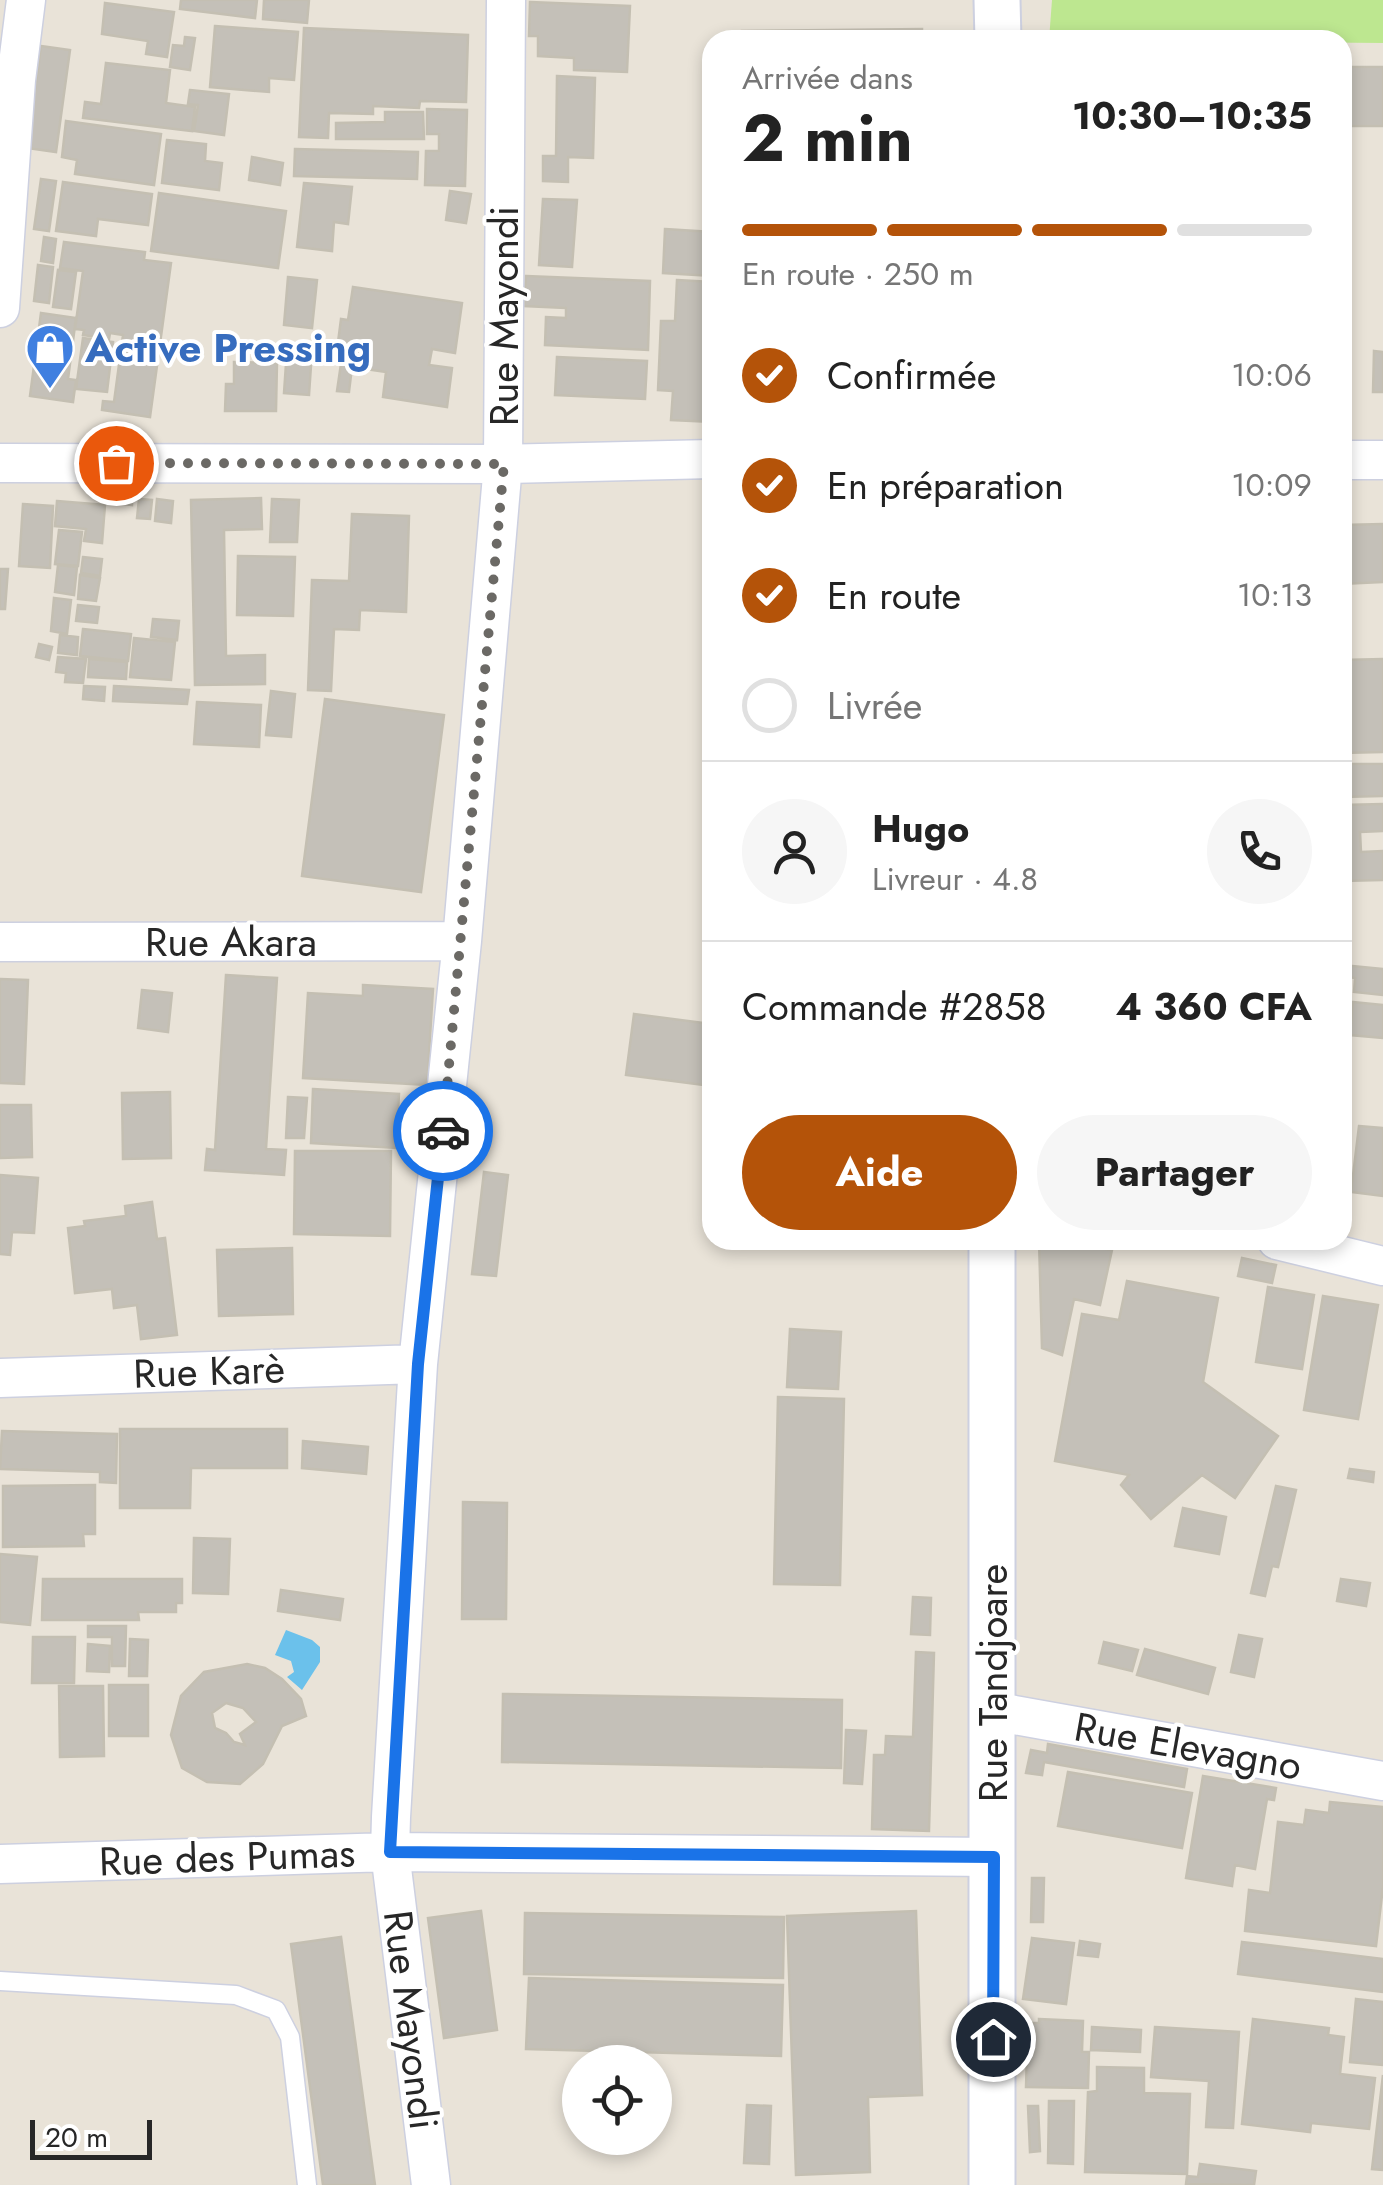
<!DOCTYPE html>
<html lang="fr">
<head>
<meta charset="utf-8">
<style>
  :root { --surface:#fff; --page:#f6f6f6; --text:#222; --muted:#767676; --line:#e0e0e0; --accent:#b45309 }
  body { margin:0; font-family:Jost,sans-serif; background:var(--page); color:var(--text); height:100vh; display:flex; flex-direction:column; font-size:38px; white-space:nowrap }
  * { box-sizing:border-box; margin:0 }
  p { font-size:32px; color:var(--muted) }
  .icon { flex:none; width:55px; height:55px; fill:none; stroke:currentColor; stroke-width:2; stroke-linecap:round; stroke-linejoin:round }
  .map { position:relative; flex:1; overflow:hidden }
  .panel { position:absolute; left:702px; top:30px; width:650px; height:1220px; display:flex; flex-direction:column; background:var(--surface); border-radius:30px; box-shadow:0 5px 15px #0003 }
  .panel>* { flex:none }
  .fabs { position:absolute; left:562px; top:2045px; display:grid; gap:20px }
  .fabs a { display:grid; place-items:center; width:110px; height:110px; border-radius:50%; background:var(--surface); box-shadow:0 5px 15px #0003; font-size:50px }
  .scale { position:absolute; left:30px; bottom:25px; width:122px; box-sizing:border-box; padding-left:10px; border:5px solid #272727; border-top:0; font-size:28px; line-height:35px; white-space:nowrap; color:#272727; -webkit-text-stroke:8px #fff; paint-order:stroke }
  .pin { position:absolute; display:grid; place-items:center; width:85px; height:85px; color:#fff; margin:-42px; border:5px solid #fff; border-radius:50%; box-shadow:0 2px 10px #0007 }
  .courier { position:absolute; display:grid; place-items:center; width:100px; height:100px; margin:-50px; border:8px solid #1a73e8; border-radius:50%; background:#fff; color:#222; box-shadow:0 2px 12px #0007 }
  .summary em { font-style:normal; font-weight:700 }
  .summary div { display:flex; flex-direction:column-reverse }
  .summary { display:flex; align-items:center; justify-content:space-between; height:170px; padding:0 40px }
  h1 { font-size:65px; font-weight:700; line-height:75px }
  .bar { display:grid; grid-template-columns:repeat(4,1fr); gap:15px 10px; align-content:center; height:120px; padding:0 40px }
  .bar i { height:12px; border-radius:8px; background:var(--line) }
  .bar .on { background:var(--accent) }
  .bar p { grid-column:span 4 }
  .line { display:flex; align-items:center; gap:25px; padding:0 40px; border-top:2px solid var(--line) }
  .line div { flex:1 }
  .round { display:grid; place-items:center; flex:none; width:105px; height:105px; border-radius:52px; background:var(--page) }
  ol { padding:0 40px; list-style:none }
  li { display:flex; align-items:center; gap:30px; height:110px }
  li p { margin-inline-start:auto }
  li .icon { padding:10px; border-radius:50%; background:var(--accent); color:#fff; stroke-width:4 }
  li:last-child { color:var(--muted) }
  li i { width:55px; height:55px; border:5px solid var(--line); border-radius:50% }
  .button { display:flex; gap:20px; margin-top:auto; padding:20px 40px }
  .button a { flex:1; height:115px; border-radius:60px; background:var(--accent); color:#fff; font-size:40px; font-weight:700; line-height:115px; text-align:center }
  .button a+a { background:var(--page); color:var(--text) }
  .map>svg:first-child { display:block }
  .pitch { fill:#bde790 }
  .water { fill:#6bc1eb }
  .building { fill:#c4c0b8; stroke:#c4bfb2; stroke-width:2.5; fill-rule:evenodd }
  .lines { fill:none; stroke-linecap:round; stroke-linejoin:round }
  .service-casing { stroke:#cdd0e0; stroke-width:21 }
  .minor-casing { stroke:#cdd0e0; stroke-width:41 }
  .tertiary-casing { stroke:#cdd0e0; stroke-width:49 }
  .service { stroke:#fff; stroke-width:18 }
  .minor { stroke:#fff; stroke-width:38 }
  .tertiary { stroke:#fff; stroke-width:45 }
  .done { stroke:#6b6965; stroke-width:10; stroke-dasharray:0 18 }
  .route { stroke:#1a73e8; stroke-width:12 }
  .labels { text-anchor:middle; stroke-width:8; stroke-linejoin:round; paint-order:stroke }
  .street-label { font-size:40px; fill:#272727; stroke:#fff }
  .shop-label { font-size:40px; font-weight:bold; fill:#366cbe; stroke:#fff; text-anchor:start }
</style>
</head>
<body>
<div class="map">
<svg width="1383" height="2185" viewBox="0 0 1383 2185">
  <rect width="100%" height="100%" fill="#e9e3d8"/>
  <path class="pitch" d="M1052,0H1383V43L1049,40Z"/>
  <path class="water" d="M286,1630L312,1640L320,1647V1662L302,1690L287,1677L294,1672L291,1661L275,1655Z"/>
  <path class="building" d="M181,0H257L255,18L180,9Z
    M264,0H309L307,23L263,19Z
    M530,2L630,6L627,72L574,70V58L538,56V36H529Z
    M105,3L174,12L167,57L146,54L148,41L102,34Z
    M215,26L298,32L294,80L269,78V92L210,87Z
    M304,28L468,35L466,102L420,101L419,108L373,106V114L329,113L328,138L299,137Z
    M922,29V40H742V31Z
    M185,37L195,38L190,70L170,67L173,45L184,46Z
    M41,46L70,50L56,152L27,148Z
    M106,63L170,70L166,103L195,107L192,131L83,118L85,102L101,104Z
    M1342,67H1383V126H1342Z
    M557,76L595,78L593,158L568,157V182L543,181V156H556Z
    M190,90L229,94L224,135L194,131L198,105L188,104Z
    M427,109L467,110L465,186L425,185L426,151H439V134H427Z
    M385,112H423L424,139H336V123L385,122Z
    M66,121L161,134L154,185L75,174L77,160L62,157Z
    M167,140L206,144L205,161L222,163L219,190L162,183Z
    M295,149L418,152L417,179L294,176Z
    M252,157L283,163L280,185L249,180Z
    M41,179L56,181L49,231L34,229Z
    M63,182L152,194L148,225L98,219L96,236L56,231Z
    M304,183L352,187L348,224L334,222L332,251L297,247Z
    M450,191L471,194L466,223L446,220Z
    M159,193L286,211L278,268L151,251Z
    M543,199L577,200L572,267L539,265Z
    M665,229L712,232V276L663,273Z
    M44,237L56,239L53,263L41,261Z
    M64,242L145,252L144,260L171,263L150,417L102,410L103,401L114,402L123,335L110,333L109,339L83,335L84,330L75,329L83,271L60,268Z
    M38,265L53,267L49,303L34,301Z
    M58,270L76,272L71,309L53,307Z
    M526,276L650,281L648,350L545,345L546,317L566,318V308L524,306Z
    M288,277L317,280L312,328L284,325Z
    M677,280L712,282V422L671,420L673,391L658,390L661,321H675Z
    M353,287L462,303L455,353L432,349L429,365L452,368L447,407L383,397L386,372L352,367L349,392L337,391L343,350H337L341,319L348,320Z
    M41,313L76,318L68,379L76,380L73,402L30,396Z
    M83,338L113,342L107,392L76,389Z
    M287,349L312,351L309,395L284,393Z
    M1374,351L1383,352V392H1373Z
    M557,357L647,361L645,399L555,395Z
    M234,362L277,363L276,411H225L226,384H234Z
    M108,484L134,487L132,505L106,502Z
    M261,498L262,529L224,530L226,656L265,655V684L195,685L191,500Z
    M139,499L152,500L150,519L137,518Z
    M157,499L173,501L171,523L155,521Z
    M272,499L299,500L297,542H270Z
    M57,501L105,505L102,543L84,541L86,529L55,526Z
    M23,504L53,506L50,568L19,566Z
    M352,514L409,516L406,612L360,610L359,630L334,629L331,691L308,690L312,580L349,581Z
    M1383,524V582L1342,584V525Z
    M59,530L82,532L78,566L55,564Z
    M238,556L295,557L293,616L237,615Z
    M83,557L102,559L100,576L81,573Z
    M58,565L77,567L74,595L55,592Z
    M0,569H8L5,609H0Z
    M80,575L100,578L96,601L78,599Z
    M54,598L71,600L67,634L51,631Z
    M78,605L99,607L97,623L76,621Z
    M153,619L179,621L177,640L151,637Z
    M83,629L131,634L128,661L80,656Z
    M60,635L78,637L77,655L58,653Z
    M134,638L175,642L171,680L130,677Z
    M39,644L52,647L49,660L36,657Z
    M58,657L86,659L83,683L65,682L66,673L56,672Z
    M89,659L127,662L126,679L88,677Z
    M1383,659V752L1342,753V660Z
    M84,686L105,687L104,701L83,699Z
    M114,686L189,690L187,704L113,701Z
    M271,691L295,694L291,737L266,735Z
    M325,699L444,715L421,892L302,876Z
    M197,702L261,705L259,747L194,744Z
    M1342,764H1383V796L1342,797Z
    M1383,804V831L1360,832L1361,852L1383,851V880L1342,881V805Z
    M1342,965L1383,969V995L1354,992L1355,978L1342,976Z
    M226,975L277,978L266,1149L286,1150L284,1175L205,1170L207,1149L215,1150Z
    M0,979L28,980L24,1084L0,1083Z
    M363,985L433,989L427,1085L303,1078L308,993L363,996Z
    M142,990L172,993L168,1032L138,1028Z
    M1353,1002L1383,1005V1038L1350,1035Z
    M634,1014L712,1024V1086L626,1075Z
    M313,1089L399,1094L396,1148L311,1143Z
    M170,1092L171,1158L123,1159L122,1093Z
    M288,1097L307,1098L304,1138H286Z
    M0,1105H31L32,1157L0,1158Z
    M1359,1126L1383,1128V1196L1351,1192Z
    M295,1151H391L390,1236L294,1234Z
    M484,1172L508,1175L496,1276L472,1274Z
    M0,1175L38,1178L34,1233L12,1232L10,1255L0,1254Z
    M152,1202L157,1239L165,1238L177,1335L141,1339L137,1305L114,1308L112,1289L75,1293L68,1228L85,1226L84,1221L126,1216L125,1206Z
    M1039,1240H1063L1112,1250L1100,1305L1074,1299L1062,1355L1042,1348Z
    M292,1248L293,1314L219,1316L217,1250Z
    M1242,1258L1276,1265L1272,1283L1238,1276Z
    M1127,1281L1218,1298L1203,1382L1278,1436L1235,1498L1202,1475L1151,1519L1121,1485L1129,1475L1055,1461L1082,1314L1119,1320Z
    M1268,1287L1314,1295L1302,1369L1256,1362Z
    M1323,1296L1378,1305L1358,1419L1304,1410Z
    M790,1329L841,1332L838,1389L787,1387Z
    M778,1397L844,1399L840,1585L774,1584Z
    M120,1429H287V1468H191L190,1508H120Z
    M2,1431L117,1434L116,1483L100,1482V1472L0,1469Z
    M303,1441L368,1447L366,1474L302,1468Z
    M1350,1469L1374,1472L1373,1482L1348,1478Z
    M95,1485V1534H83L84,1546L3,1547V1486Z
    M1276,1486L1296,1490L1278,1567L1272,1566L1265,1596L1251,1593Z
    M463,1502L507,1503L506,1619H462Z
    M1183,1508L1226,1517L1219,1554L1175,1546Z
    M194,1538L230,1539L228,1594L193,1593Z
    M0,1554L37,1557L30,1625L0,1622Z
    M43,1579H182V1603H176V1612H138L139,1620H42Z
    M1341,1579L1370,1583L1366,1606L1337,1601Z
    M281,1590L343,1599L340,1620L278,1611Z
    M913,1597L931,1598L930,1635L911,1634Z
    M88,1626H126L125,1666H112V1637H88Z
    M1239,1635L1262,1639L1254,1677L1231,1672Z
    M33,1637H75L74,1683H32Z
    M130,1639L148,1640L147,1676H129Z
    M1104,1642L1138,1650L1132,1671L1099,1663Z
    M88,1644L110,1646L109,1672L87,1671Z
    M1145,1649L1215,1668L1208,1694L1137,1675Z
    M916,1652L934,1653L929,1831L872,1829L874,1755H885L886,1736L913,1737Z
    M247,1664L265,1668L282,1679L301,1699L306,1716L282,1726L263,1764L240,1784L207,1782L182,1768L171,1735L181,1696L204,1672ZM226,1703L243,1708L256,1722L240,1734L245,1745L234,1742L226,1733L215,1728L212,1713Z
    M109,1685H148V1736H109Z
    M59,1686H103L104,1756L60,1757Z
    M503,1694L842,1700L841,1768L502,1762Z
    M846,1730L866,1731L862,1784L844,1783Z
    M1048,1744L1187,1769L1184,1787L1044,1762L1042,1775L1026,1773L1031,1750L1047,1753Z
    M1068,1772L1192,1793L1182,1848L1058,1826Z
    M1203,1776L1276,1788L1274,1800L1267,1799L1255,1869L1235,1865L1232,1886L1186,1878Z
    M1330,1802L1383,1807V1887L1376,1946L1245,1931L1249,1890L1270,1893L1278,1822L1304,1825L1306,1810L1329,1813Z
    M1032,1878H1044L1043,1922H1031Z
    M481,1911L497,2030L444,2038L428,1918Z
    M916,1911L922,2095L868,2097L870,2172L796,2175L787,1916Z
    M525,1913L784,1917L783,1978L524,1974Z
    M341,1937L375,2185H323L291,1944Z
    M1032,1938L1074,1943L1066,2004L1023,1999Z
    M1080,1941L1100,1944L1098,1957L1078,1955Z
    M1242,1942L1383,1959V1992L1238,1974Z
    M529,1978L783,1985L781,2056L526,2049Z
    M1356,1999L1383,2002V2065L1350,2062Z
    M1039,2019L1083,2021L1082,2052H1089L1088,2088L1026,2087L1028,2023H1039Z
    M1253,2019L1329,2028L1328,2035L1344,2037L1340,2074L1375,2078L1369,2129L1311,2123L1310,2132L1242,2124Z
    M1092,2027L1141,2030L1140,2052L1091,2050Z
    M1155,2027L1239,2032L1233,2128L1206,2127L1209,2081L1151,2077Z
    M1097,2067L1144,2068V2093L1190,2094L1187,2174L1085,2172L1088,2092L1097,2091Z
    M1383,2075V2170L1372,2169Z
    M1049,2101H1074L1073,2164L1048,2163Z
    M747,2105L771,2106L769,2164L744,2163Z
    M1028,2106H1038L1040,2151L1030,2152Z
    M1200,2164L1256,2171L1254,2185L1186,2184L1187,2176L1198,2177Z"/>
  <g class="lines">
    <g class="service-casing">
      <path id="service" d="M0,1981L236,1995L276,2010L290,2037L307,2185"/>
    </g>
    <g class="minor-casing">
      <path id="minor" d="M0,308L16,80L26,0
        M1342,460H1383
        M0,463L503,464L712,459
        M0,942L462,941
        M1277,1240L1383,1266
        M0,1378L418,1364
        M992,1711L1383,1781
        M0,1864L390,1852L994,1857
        M431,2185L390,1852L391,1817L418,1364L462,941L503,464L506,0"/>
    </g>
    <g class="tertiary-casing">
      <path id="tertiary" d="M997,0L998,40
        M992,2185V1240"/>
    </g>
    <use href="#service" class="service"/>
    <use href="#minor" class="minor"/>
    <use href="#tertiary" class="tertiary"/>
  </g>
  <g class="lines">
    <path class="done" d="M116,463L504,464L443,1131"/>
    <path class="route" d="M443,1131L418,1364L390,1852L994,1857L993,2039"/>
  </g>
  <defs>
    <g id="shop-pin" transform="scale(2.5)"><path d="M0 17L-7.5 6A9.5 9.5 0 1 1 7.5 6Z" fill="#3f7fe0" stroke="#fff"/><path d="M-5-2.5h2.3a2.7 3.5 0 0 1 5.4 0H5L5.5 6h-11ZM-1.5-2.5h3a1.5 2.3 0 0 0-3 0Z" fill="#fff"/></g>
  </defs>
  <g fill-rule="evenodd">
    <use href="#shop-pin" x="50" y="348"/>
  </g>
  <g class="labels">
    <g class="street-label">
      <text transform="translate(504 316) rotate(-90)" y="14">Rue Mayondi</text>
      <text x="231" y="956">Rue Akara</text>
      <text transform="translate(209 1371) rotate(-2)" y="14">Rue Karè</text>
      <text transform="translate(993 1683) rotate(-90)" y="14">Rue Tandjoare</text>
      <text transform="translate(1188 1746) rotate(10)" y="14">Rue Elevagno</text>
      <text transform="translate(227 1857) rotate(-2)" y="14">Rue des Pumas</text>
      <text transform="translate(411 2020) rotate(83)" y="14">Rue Mayondi</text>
    </g>
    <g class="shop-label">
      <text x="85" y="362">Active Pressing</text>
    </g>
  </g>
</svg>
<div class="fabs">
<a><svg class="icon" aria-label="locate" viewBox="0 0 24 24"><circle cx="12" cy="12" r="6"/><path d="M12 2v4M12 18v4M2 12h4M18 12h4"/></svg></a>
</div>
<div class="scale">20 m</div>
<div class="pin" style="left:116px;top:463px;background:#ea580c"><svg class="icon" aria-label="bag" viewBox="0 0 24 24"><path d="M5 8h14l-1 12H6zM9 8a3 3 0 0 1 6 0"/></svg></div>
<div class="pin" style="left:993px;top:2039px;background:#1f2937"><svg class="icon" aria-label="home" viewBox="0 0 24 24"><path d="M3 11l9-7 9 7M6 9v11h12V9"/></svg></div>
<div class="courier" style="left:443px;top:1131px"><svg class="icon" aria-label="car" viewBox="0 0 24 24"><path d="M5 17H2v-5l4-1 3-4h7l3 4 3 1v5h-3M9 17h6M6 11h13"/><circle cx="7" cy="17" r="2"/><circle cx="17" cy="17" r="2"/></svg></div>
<section class="panel">
<div class="summary"><div><h1>2 min</h1><p>Arrivée dans</p></div><em>10:30–10:35</em></div>
<div class="bar"><i class="on"></i><i class="on"></i><i class="on"></i><i></i><p>En route · 250 m</p></div>
<ol>
<li><svg class="icon" aria-label="check" viewBox="0 0 24 24"><path d="M5 12l5 5 9-10"/></svg>Confirmée<p>10:06</p></li>
<li><svg class="icon" aria-label="check" viewBox="0 0 24 24"><path d="M5 12l5 5 9-10"/></svg>En préparation<p>10:09</p></li>
<li><svg class="icon" aria-label="check" viewBox="0 0 24 24"><path d="M5 12l5 5 9-10"/></svg>En route<p>10:13</p></li>
<li><i></i>Livrée</li>
</ol>
<div class="line" style="height:180px"><a class="round"><svg class="icon" aria-label="person" viewBox="0 0 24 24"><circle cx="12" cy="8" r="4"/><path d="M4 21q1-7 8-7t8 7"/></svg></a><div><b>Hugo</b><p>Livreur · 4.8</p></div><a class="round"><svg class="icon" aria-label="phone" viewBox="0 0 24 24"><path d="M5 4h4l2 5-3 2q2 4 5 5l2-3 5 2v4C11 20 4 13 5 4z"/></svg></a></div>
<div class="line" style="height:130px"><div>Commande #2858</div><b>4 360 CFA</b></div>
<div class="button"><a>Aide</a><a>Partager</a></div>
</section>
</div>
</body>
</html>
